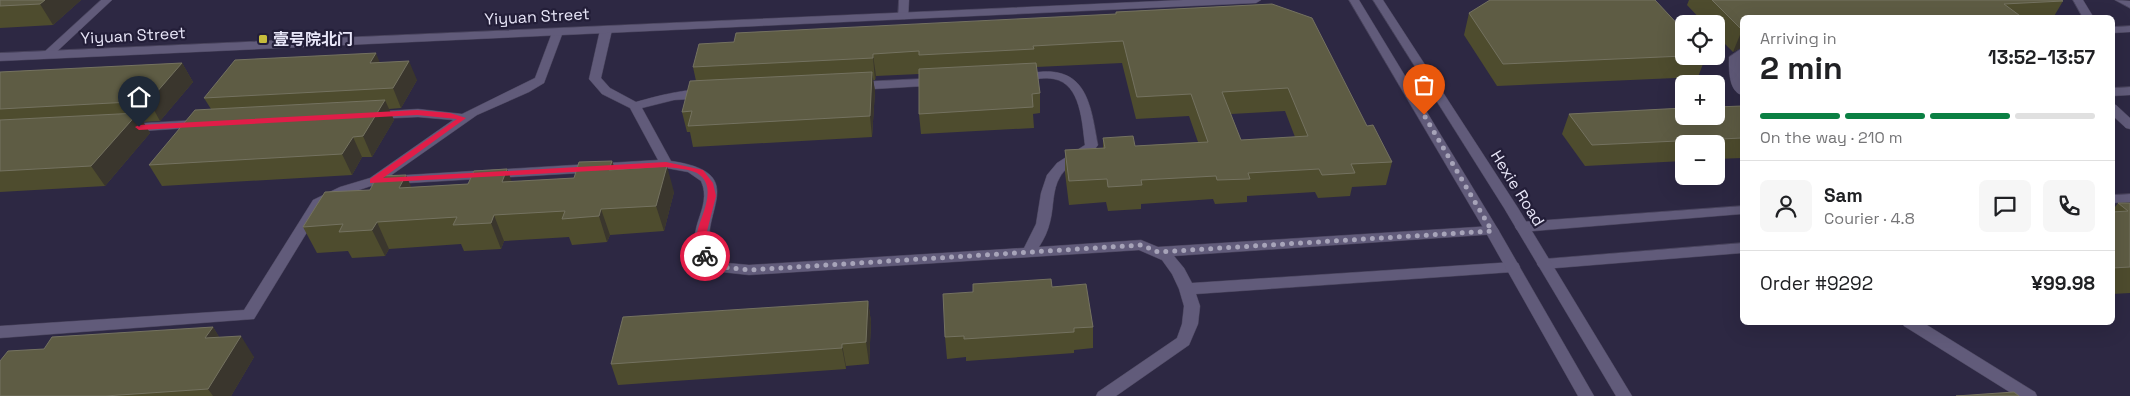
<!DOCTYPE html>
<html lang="en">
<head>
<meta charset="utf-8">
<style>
  :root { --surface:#fff; --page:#f6f6f6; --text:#202124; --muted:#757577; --line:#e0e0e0; --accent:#0b8043 }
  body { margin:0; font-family:"Space Grotesk","Noto Sans SC",sans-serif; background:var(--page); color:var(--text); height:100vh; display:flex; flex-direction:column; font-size:19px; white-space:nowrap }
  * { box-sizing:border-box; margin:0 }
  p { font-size:16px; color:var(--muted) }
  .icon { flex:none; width:28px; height:28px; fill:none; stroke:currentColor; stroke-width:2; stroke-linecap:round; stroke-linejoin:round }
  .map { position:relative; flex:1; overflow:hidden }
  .panel { position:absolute; left:1740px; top:15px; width:375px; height:310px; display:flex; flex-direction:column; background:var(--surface); border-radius:8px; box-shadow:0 5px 20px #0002 }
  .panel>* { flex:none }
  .fabs { position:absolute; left:1675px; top:15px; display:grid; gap:10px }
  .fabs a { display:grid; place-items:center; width:50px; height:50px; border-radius:8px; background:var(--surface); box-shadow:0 5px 20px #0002; font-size:25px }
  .pin { position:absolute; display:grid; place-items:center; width:42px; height:42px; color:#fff; margin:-51px -21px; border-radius:50% 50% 50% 0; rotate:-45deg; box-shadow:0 0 5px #0007 }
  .pin .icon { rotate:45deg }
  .courier { position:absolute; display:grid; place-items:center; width:50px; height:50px; margin:-25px; border:4px solid #e11d48; border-radius:50%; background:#fff; color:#222; box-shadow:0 1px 6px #0007 }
  .summary em { font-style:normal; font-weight:700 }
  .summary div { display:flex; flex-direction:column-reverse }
  .summary { display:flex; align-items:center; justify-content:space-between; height:85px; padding:0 20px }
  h1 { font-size:32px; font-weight:700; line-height:38px }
  .bar { display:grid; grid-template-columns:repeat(4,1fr); gap:8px 5px; align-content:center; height:60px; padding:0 20px }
  .bar i { height:6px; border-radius:4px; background:var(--line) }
  .bar .selected { background:var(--accent) }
  .bar p { grid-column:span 4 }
  .line { display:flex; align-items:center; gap:12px; padding:0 20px; border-top:1px solid var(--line) }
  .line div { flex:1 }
  .round { display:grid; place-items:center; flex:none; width:52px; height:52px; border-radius:8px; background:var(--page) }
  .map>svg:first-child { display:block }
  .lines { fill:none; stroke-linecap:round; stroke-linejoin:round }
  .service-casing { stroke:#48435b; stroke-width:1 }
  .minor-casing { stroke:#48435b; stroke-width:1 }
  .tertiary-casing { stroke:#48435b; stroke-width:1 }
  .service { fill:#615b7a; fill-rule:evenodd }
  .minor { fill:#615b7a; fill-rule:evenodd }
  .tertiary { fill:#615b7a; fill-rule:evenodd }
  .wall { fill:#4e4c2e; fill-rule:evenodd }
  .shaded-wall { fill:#3a362d }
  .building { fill:#5e5c44; stroke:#747260; fill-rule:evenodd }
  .route { fill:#e11d48 }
  .done { stroke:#a7a4b9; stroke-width:5; stroke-dasharray:0 9 }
  .poi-dot { fill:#c6bc3c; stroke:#231e38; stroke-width:2 }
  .labels { text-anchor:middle; stroke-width:4.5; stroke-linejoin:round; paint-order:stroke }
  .street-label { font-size:16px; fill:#e8e6f8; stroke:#231e38 }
  .poi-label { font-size:16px; font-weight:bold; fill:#e8e6f8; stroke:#231e38; text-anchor:start }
</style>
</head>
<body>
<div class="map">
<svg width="2130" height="396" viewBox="0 0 2130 396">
  <rect width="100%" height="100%" fill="#2d2843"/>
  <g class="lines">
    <g class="service-casing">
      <path id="service" d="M2073,0H2083L2094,18H2083Z
        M2115,0L2130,1V8Z
        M2130,26V32L2112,33V27Z
        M606,27L612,30L601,78L610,88L636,102C651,98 701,83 712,94L706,98L674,100L642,108L671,161C760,174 687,221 717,262L749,265L1024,248L1036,224L1041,193L1047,175L1057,163L1085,145C1082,123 1081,84 1054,79C1045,77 1036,79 1027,81C1021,81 1017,83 1013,78C1018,72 1031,73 1039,72C1088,67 1091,108 1098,145C1089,159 1068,162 1060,177C1052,190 1054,207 1050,222C1048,231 1044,239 1039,247L1141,240L1158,247L1492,226L1497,228L1499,231L1497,234L1174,256L1184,268L1192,283L1513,262L1518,263L1520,267L1518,271L1513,272L1196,294L1200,306L1198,324L1189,345L1116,396H1096L1098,392L1177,338L1182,324L1184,306L1179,289L1172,274L1162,260L1139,250L749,275L713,271C707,269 705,266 702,261C681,229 714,210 701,181L688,172L666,168L374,185L350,193L323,206L254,319L0,338V326L244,310L313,200L340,187L370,178L453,120L418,117L373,119L369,118L367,115L369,112L418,109L462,114L535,78L553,30H561L563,32L544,83L529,92L477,115L390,176L658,160L630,108L602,94L589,79L600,30Z
        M1742,48V95C1728,91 1729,68 1729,57Z
        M938,78L944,82L942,85L857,90L851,86L857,82Z
        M2130,87V95L2112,96V88Z
        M2112,104L2116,105L2130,118V129L2126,128L2112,115Z
        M199,120L203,121L205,124L203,127L128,132L122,128L128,124Z
        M2130,194V202L2112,203V195Z
        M1742,206V214L1522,232L1517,230L1515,227L1517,224L1522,222Z
        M1742,243V253L1544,269L1539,267L1537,264L1539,261L1544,259Z
        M1902,322H1922L2035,392L2037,396H2016L1904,326Z"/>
    </g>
    <g class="minor-casing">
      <path id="minor" d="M101,0H112L51,57H43L41,55L43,53Z
        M899,0H909L908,18L904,19L898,16Z"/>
    </g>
    <g class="tertiary-casing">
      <path id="tertiary" d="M1183,0H1261L1256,3L0,61V53Z
        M1349,0H1359L1499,231L1594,396H1578L1485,231Z
        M1373,0H1383L1518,208L1632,396H1616L1504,208Z"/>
    </g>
    <use href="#service" class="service"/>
    <use href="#minor" class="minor"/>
    <use href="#tertiary" class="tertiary"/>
  </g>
  <path class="wall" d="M0,0H81L53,25L0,28Z
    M1689,0H2061L2063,1L2053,18H1742V47L1733,52L1716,35V24H1705L1687,5Z
    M1272,4L1367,126L1392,162L1386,185L1352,187L1350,196L1318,198L1315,192L1247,196V202L1215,204L1213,199L1141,204V209L1108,211L1106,202L1069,205L1065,173V150L1103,148V138L1135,146L1198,142L1189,116L1136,119L1122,63L1036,67L1040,93V113L1033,114L1034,128L921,134L919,114V74L876,76L875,80H873L875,91L872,137L693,147L690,132H687L682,112L696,81L693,67L734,42L1116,14V12ZM1285,111L1295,137L1241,140L1231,114Z
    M1469,13L1684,56H1706L1698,77L1497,86L1464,35Z
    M380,62L417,80L401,108L389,109L394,120L372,157H362L352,175L162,186L149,165L211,109L204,98Z
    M182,63L193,82L160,121L143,122L150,133L105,186L0,192V72Z
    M1742,106V158L1716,159V144H1684V161L1585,166L1562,134L1569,114Z
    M612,161L615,169L674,192L664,231L610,235L607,242L572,245L569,237L504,241L501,249L464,251L461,244L389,249L385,256L352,258L348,251L317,253L303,227L412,187L574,178Z
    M2118,203H2130V293L2112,294V211Z
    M1052,287L1093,327V348L1074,350V353L966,361V357L947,359L945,337Z
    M868,301L871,322L869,364L846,366V369L618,385L611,364Z
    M213,327L219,337L254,357L231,396H0L44,349Z"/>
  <path class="shaded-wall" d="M45,0H81L53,25L40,4Z
    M1742,30V29V47L1733,52Z
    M376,53L384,73L370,63Z
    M873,54L876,76L875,80L873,58Z
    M409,61L417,80L401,108L393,88Z
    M182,63L193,82L160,121L149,101Z
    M872,72L875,91L872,137L870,116Z
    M385,100L394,120L372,157L363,136Z
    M138,113L150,133L105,186L91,166Z
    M353,137L362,157L352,175L342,154Z
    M612,161L620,186L609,170Z
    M667,166L674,192L664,231L656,206Z
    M507,169L517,195L502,182Z
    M406,175L417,200L399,188Z
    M601,209L610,235L607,242L599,216Z
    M494,215L504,241L501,249L491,223Z
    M377,222L389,249L385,256L372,230Z
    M868,301L871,322L869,364L866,342Z
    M213,327L226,348L205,338Z
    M241,336L254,357L231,396H213L208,389Z
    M842,344L846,366V369L842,348Z"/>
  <path class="building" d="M0,0H45L40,4L0,6Z
    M1490,0H1655L1684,31V56L1503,64L1469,13Z
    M1712,0H2061L2063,1L2004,4L2023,18H1742V30Z
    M1272,4L1312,18L1367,126L1373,125L1392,162L1351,164L1355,173L1322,175L1319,169L1248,173L1250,179L1217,180L1216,176L1141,180L1142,185L1108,187L1107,179L1069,181L1065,150L1105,148L1103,138L1133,136L1135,146L1208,142L1191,94L1137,97L1123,41L1033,46L1034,49L919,55V51L873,54V58L693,67L699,44L734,42L736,33L1116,14V12ZM1288,88L1308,136L1241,140L1222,92Z
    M376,53L370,63L409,61L393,88L204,98L235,60Z
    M182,63L149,101L0,109V72Z
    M1036,63L1040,93L1032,94L1033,107L919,114V69Z
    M872,72L870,116L688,126L692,111L682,112L690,81Z
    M385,100L363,136L353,137L342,154L149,165L195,110Z
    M1742,106V138L1592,145L1569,114L1684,108V116H1716V107Z
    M138,113L91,166L0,171V120Z
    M612,161L609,170L667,166L656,206L601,209L599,216L562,219L565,211L494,215L491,223L453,225L457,217L377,222L372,230L339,232L343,224L303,227L325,192L370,190L377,176L406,175L399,188L468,184L474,171L507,169L502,182L574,178L579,162Z
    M2118,203H2130V267L2112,268V212L2128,211Z
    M1051,279L1052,287L1086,284L1093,327L1074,328V332L964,339V336L945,337L943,294L973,292V284Z
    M868,301L866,342L842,344V348L611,364L623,317Z
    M213,327L205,338L241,336L208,389L105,396H0V361L8,351L44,349L52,337Z
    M2014,392L2019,396H1956Z"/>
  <path class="route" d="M417,110L450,113L466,118L383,178L666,162L703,170L713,183L716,196L705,239L709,256L705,258H702C699,253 696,245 696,239C697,220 721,188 697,173C689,169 675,168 666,167L370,183V179L457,119L417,115L139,130L135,127L139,125Z"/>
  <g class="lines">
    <path class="done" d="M705,256L713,266L749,270L1141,245L1158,252L1492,231L1424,115"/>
  </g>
  <rect class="poi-dot" x="258" y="34" width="10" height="10" rx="2.5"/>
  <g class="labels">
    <g class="street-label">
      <text transform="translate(537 16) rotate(-3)" y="6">Yiyuan Street</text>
      <text transform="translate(133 35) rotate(-3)" y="6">Yiyuan Street</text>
      <text transform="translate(1518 188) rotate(58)" y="6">Hexie Road</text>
    </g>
    <g class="poi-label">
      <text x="273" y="45">壹号院北门</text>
    </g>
  </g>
</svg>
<div class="fabs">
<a><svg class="icon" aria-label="locate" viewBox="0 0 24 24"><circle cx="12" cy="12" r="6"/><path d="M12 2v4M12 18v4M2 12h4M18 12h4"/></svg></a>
<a>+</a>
<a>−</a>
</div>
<div class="pin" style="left:1424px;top:115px;background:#ea580c"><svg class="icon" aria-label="bag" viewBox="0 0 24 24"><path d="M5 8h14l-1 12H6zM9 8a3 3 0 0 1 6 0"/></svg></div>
<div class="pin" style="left:139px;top:127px;background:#1f2937"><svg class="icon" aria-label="home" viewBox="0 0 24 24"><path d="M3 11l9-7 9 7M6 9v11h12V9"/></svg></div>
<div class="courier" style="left:705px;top:256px"><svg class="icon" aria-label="bike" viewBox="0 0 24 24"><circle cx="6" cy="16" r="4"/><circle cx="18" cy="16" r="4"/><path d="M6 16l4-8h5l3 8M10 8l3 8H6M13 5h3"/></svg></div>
<section class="panel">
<div class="summary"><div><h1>2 min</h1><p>Arriving in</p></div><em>13:52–13:57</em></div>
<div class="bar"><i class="selected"></i><i class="selected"></i><i class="selected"></i><i></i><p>On the way · 210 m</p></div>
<div class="line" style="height:90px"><a class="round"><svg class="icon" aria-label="person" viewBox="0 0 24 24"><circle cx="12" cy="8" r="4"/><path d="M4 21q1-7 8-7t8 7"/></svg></a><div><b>Sam</b><p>Courier · 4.8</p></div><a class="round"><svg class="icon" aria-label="chat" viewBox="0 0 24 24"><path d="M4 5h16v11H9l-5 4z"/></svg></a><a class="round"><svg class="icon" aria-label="phone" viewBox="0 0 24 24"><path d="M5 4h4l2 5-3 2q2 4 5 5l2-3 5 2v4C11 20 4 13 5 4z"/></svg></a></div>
<div class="line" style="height:65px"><div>Order #9292</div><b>¥99.98</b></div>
</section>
</div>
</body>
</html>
